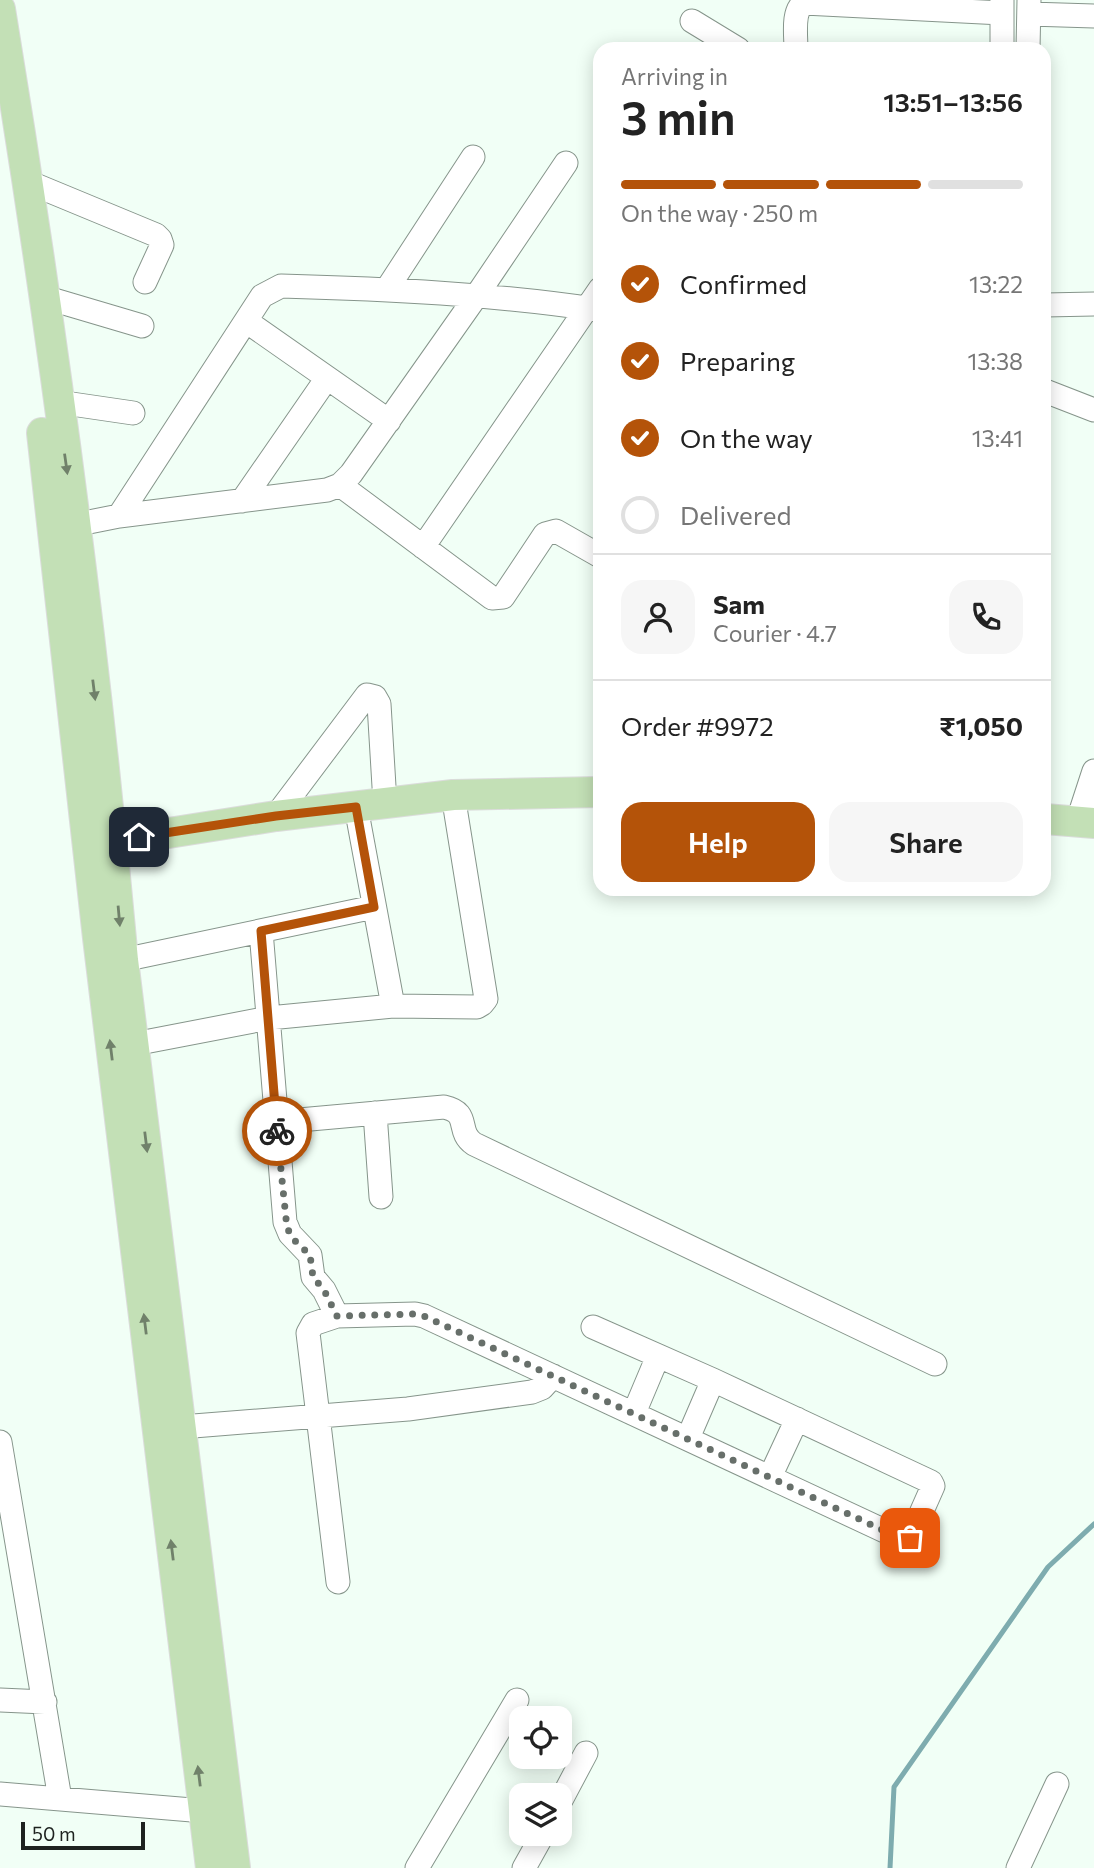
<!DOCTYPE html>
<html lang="en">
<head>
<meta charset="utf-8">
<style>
  :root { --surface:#fff; --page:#f6f6f6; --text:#222; --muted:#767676; --line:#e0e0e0; --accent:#b45309 }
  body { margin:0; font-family:Commissioner,sans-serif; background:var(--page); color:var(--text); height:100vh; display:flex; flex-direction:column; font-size:26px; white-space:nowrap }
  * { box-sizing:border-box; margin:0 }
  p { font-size:23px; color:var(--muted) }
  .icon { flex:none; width:38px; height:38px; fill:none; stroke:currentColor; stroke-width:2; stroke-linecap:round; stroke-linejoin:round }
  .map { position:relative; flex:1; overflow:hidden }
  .drawer { position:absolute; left:593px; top:42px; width:458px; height:854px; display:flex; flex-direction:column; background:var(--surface); border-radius:21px; box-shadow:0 4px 18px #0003 }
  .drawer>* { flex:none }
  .controls { position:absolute; left:509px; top:1706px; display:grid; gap:14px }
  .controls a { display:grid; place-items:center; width:63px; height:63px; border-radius:14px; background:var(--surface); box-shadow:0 4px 18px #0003; font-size:35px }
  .scale { position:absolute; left:21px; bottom:18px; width:124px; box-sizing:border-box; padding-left:7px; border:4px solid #1d221f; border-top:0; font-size:19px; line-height:24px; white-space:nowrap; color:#1d221f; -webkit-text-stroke:5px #f1fff6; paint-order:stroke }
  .pin { position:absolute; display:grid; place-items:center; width:60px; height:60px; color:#fff; margin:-30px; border-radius:14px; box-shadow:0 4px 10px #0006 }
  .courier { position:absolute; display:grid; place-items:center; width:70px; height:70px; margin:-35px; border:5px solid #b45309; border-radius:50%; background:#fff; color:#222; box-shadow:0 2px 9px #0007 }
  .headline em { font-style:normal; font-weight:600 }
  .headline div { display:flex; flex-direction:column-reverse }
  .headline { display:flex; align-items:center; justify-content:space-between; height:119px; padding:0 28px }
  h1 { font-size:46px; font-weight:600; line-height:52px }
  .bar { display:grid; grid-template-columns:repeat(4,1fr); gap:10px 7px; align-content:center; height:84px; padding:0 28px }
  .bar i { height:9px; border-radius:5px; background:var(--line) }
  .bar .current { background:var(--accent) }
  .bar p { grid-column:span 4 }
  .line { display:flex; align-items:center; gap:18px; padding:0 28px; border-top:2px solid var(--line) }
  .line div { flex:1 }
  .round { display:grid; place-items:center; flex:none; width:74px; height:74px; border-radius:21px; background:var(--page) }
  ol { padding:0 28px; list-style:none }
  li { display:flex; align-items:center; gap:21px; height:77px }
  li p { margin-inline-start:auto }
  li .icon { padding:7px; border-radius:50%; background:var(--accent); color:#fff; stroke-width:4 }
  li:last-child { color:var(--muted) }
  li i { width:38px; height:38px; border:4px solid var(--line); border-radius:50% }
  .action { display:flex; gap:14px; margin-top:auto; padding:14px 28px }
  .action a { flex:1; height:80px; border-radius:21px; background:var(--accent); color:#fff; font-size:28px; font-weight:600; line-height:80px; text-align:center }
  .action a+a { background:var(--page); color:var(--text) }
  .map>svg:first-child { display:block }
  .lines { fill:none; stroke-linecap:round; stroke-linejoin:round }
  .stream { stroke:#7eacaf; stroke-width:5 }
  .minor-casing { stroke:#86958b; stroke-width:25 }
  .major-casing { stroke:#dbdcdb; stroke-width:32 }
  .minor { stroke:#fff; stroke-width:23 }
  .major { stroke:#c3e0b6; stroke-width:30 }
  .oneway { fill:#70816a }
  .done { stroke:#676f6a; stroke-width:7; stroke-dasharray:0 12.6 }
  .route { stroke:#b45309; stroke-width:9 }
</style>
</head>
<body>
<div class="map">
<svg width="1094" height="1868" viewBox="0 0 1094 1868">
  <rect width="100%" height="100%" fill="#f1fff6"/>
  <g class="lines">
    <path class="stream" d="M890,1868L894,1787L1048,1567L1094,1524"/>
    <g class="minor-casing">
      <path id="minor" d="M1029,14L1094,16
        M692,21L738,49
        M796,49C796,35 792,11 804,3L1002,13
        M1002,49V0
        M1028,49L1029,0
        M28,182L156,235L160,239L162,245L145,282
        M387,289L473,157
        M44,297L142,326
        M1045,305L1094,304
        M246,321L389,421
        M1045,391L1094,410
        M58,402L133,413
        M340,485L492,598L503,597L545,534L556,531L600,556
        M242,501L327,378
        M119,516L262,296L281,286C388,289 494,294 600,310
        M74,525L119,516L327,490L340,485L351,474L477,295L566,163
        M423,547L600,289
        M356,807L393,1006
        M276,816L367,695L375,697L379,704L385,803
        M1077,823L1094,771
        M261,931L285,1222L290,1234L310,1255L313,1277L324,1290L337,1316
        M123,960L374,907
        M134,1044L269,1018L393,1006L477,1007L482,1004L486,999L453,795
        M375,1113L381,1197
        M277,1122L444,1107C472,1113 455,1131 474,1144L935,1364
        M634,1413L658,1356
        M181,1427L408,1409L532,1392L542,1388L553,1376
        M688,1438L713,1380
        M0,1442L60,1799
        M770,1477L797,1419
        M338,1582L308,1333L313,1324L337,1316L415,1314L424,1316L904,1540L910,1538L933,1486L931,1482L713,1380L593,1327
        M0,1700L45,1702
        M0,1794L204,1811
        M560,1802L586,1753
        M417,1868L517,1700
        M524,1868L543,1834
        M1018,1868L1057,1784"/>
    </g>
    <g class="major-casing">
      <path id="major" d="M0,9C52,324 94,642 123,960L235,1868
        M42,433L98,938L211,1868
        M1045,819L1094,823
        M93,845L276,816L453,795L600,792"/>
    </g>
    <use href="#minor" class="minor"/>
    <use href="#major" class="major"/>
  </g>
  <defs><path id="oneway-solid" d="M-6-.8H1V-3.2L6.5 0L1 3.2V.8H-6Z" transform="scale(1.75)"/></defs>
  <g class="oneway">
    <use href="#oneway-solid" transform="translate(66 464) rotate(82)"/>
    <use href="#oneway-solid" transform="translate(94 690) rotate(83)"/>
    <use href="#oneway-solid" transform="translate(119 916) rotate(85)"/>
    <use href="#oneway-solid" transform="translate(111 1050) rotate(-97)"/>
    <use href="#oneway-solid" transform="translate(146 1142) rotate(83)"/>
    <use href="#oneway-solid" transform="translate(145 1324) rotate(-97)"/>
    <use href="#oneway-solid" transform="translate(172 1550) rotate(-97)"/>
    <use href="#oneway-solid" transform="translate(199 1776) rotate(-97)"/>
  </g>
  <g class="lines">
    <path class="done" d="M277,1131L287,1228L294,1240L310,1255L313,1277L324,1290L337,1316L415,1314L424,1316L904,1540L910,1538"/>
    <path class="route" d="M139,837L276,816L356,807L374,907L261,931L277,1131"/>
  </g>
</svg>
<div class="controls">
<a><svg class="icon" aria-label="locate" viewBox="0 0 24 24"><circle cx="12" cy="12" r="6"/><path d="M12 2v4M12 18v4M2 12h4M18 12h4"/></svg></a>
<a><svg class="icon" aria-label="layers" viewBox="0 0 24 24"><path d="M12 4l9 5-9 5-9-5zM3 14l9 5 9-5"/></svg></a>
</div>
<div class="scale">50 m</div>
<div class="pin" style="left:910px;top:1538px;background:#ea580c"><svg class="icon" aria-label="bag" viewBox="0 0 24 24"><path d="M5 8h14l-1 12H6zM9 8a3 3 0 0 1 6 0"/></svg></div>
<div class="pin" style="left:139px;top:837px;background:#1f2937"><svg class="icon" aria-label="home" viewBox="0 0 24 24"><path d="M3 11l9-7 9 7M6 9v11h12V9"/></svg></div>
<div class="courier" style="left:277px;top:1131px"><svg class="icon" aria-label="bike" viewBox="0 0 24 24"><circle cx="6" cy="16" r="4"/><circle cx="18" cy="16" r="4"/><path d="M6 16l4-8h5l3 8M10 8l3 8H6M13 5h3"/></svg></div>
<section class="drawer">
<div class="headline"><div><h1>3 min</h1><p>Arriving in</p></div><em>13:51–13:56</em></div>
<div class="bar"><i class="current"></i><i class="current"></i><i class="current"></i><i></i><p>On the way · 250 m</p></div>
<ol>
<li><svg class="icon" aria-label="check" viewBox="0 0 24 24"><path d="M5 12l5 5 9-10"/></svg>Confirmed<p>13:22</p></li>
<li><svg class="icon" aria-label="check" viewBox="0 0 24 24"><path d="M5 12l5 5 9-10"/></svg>Preparing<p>13:38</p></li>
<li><svg class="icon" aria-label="check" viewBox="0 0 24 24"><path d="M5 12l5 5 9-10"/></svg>On the way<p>13:41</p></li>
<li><i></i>Delivered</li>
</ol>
<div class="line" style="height:126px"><a class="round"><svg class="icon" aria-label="person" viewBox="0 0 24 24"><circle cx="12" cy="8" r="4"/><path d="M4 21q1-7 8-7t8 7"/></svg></a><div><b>Sam</b><p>Courier · 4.7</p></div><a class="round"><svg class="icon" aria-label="phone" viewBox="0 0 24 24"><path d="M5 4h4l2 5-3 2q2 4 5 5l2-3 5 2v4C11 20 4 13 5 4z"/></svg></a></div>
<div class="line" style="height:91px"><div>Order #9972</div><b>₹1,050</b></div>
<div class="action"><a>Help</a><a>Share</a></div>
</section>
</div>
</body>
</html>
